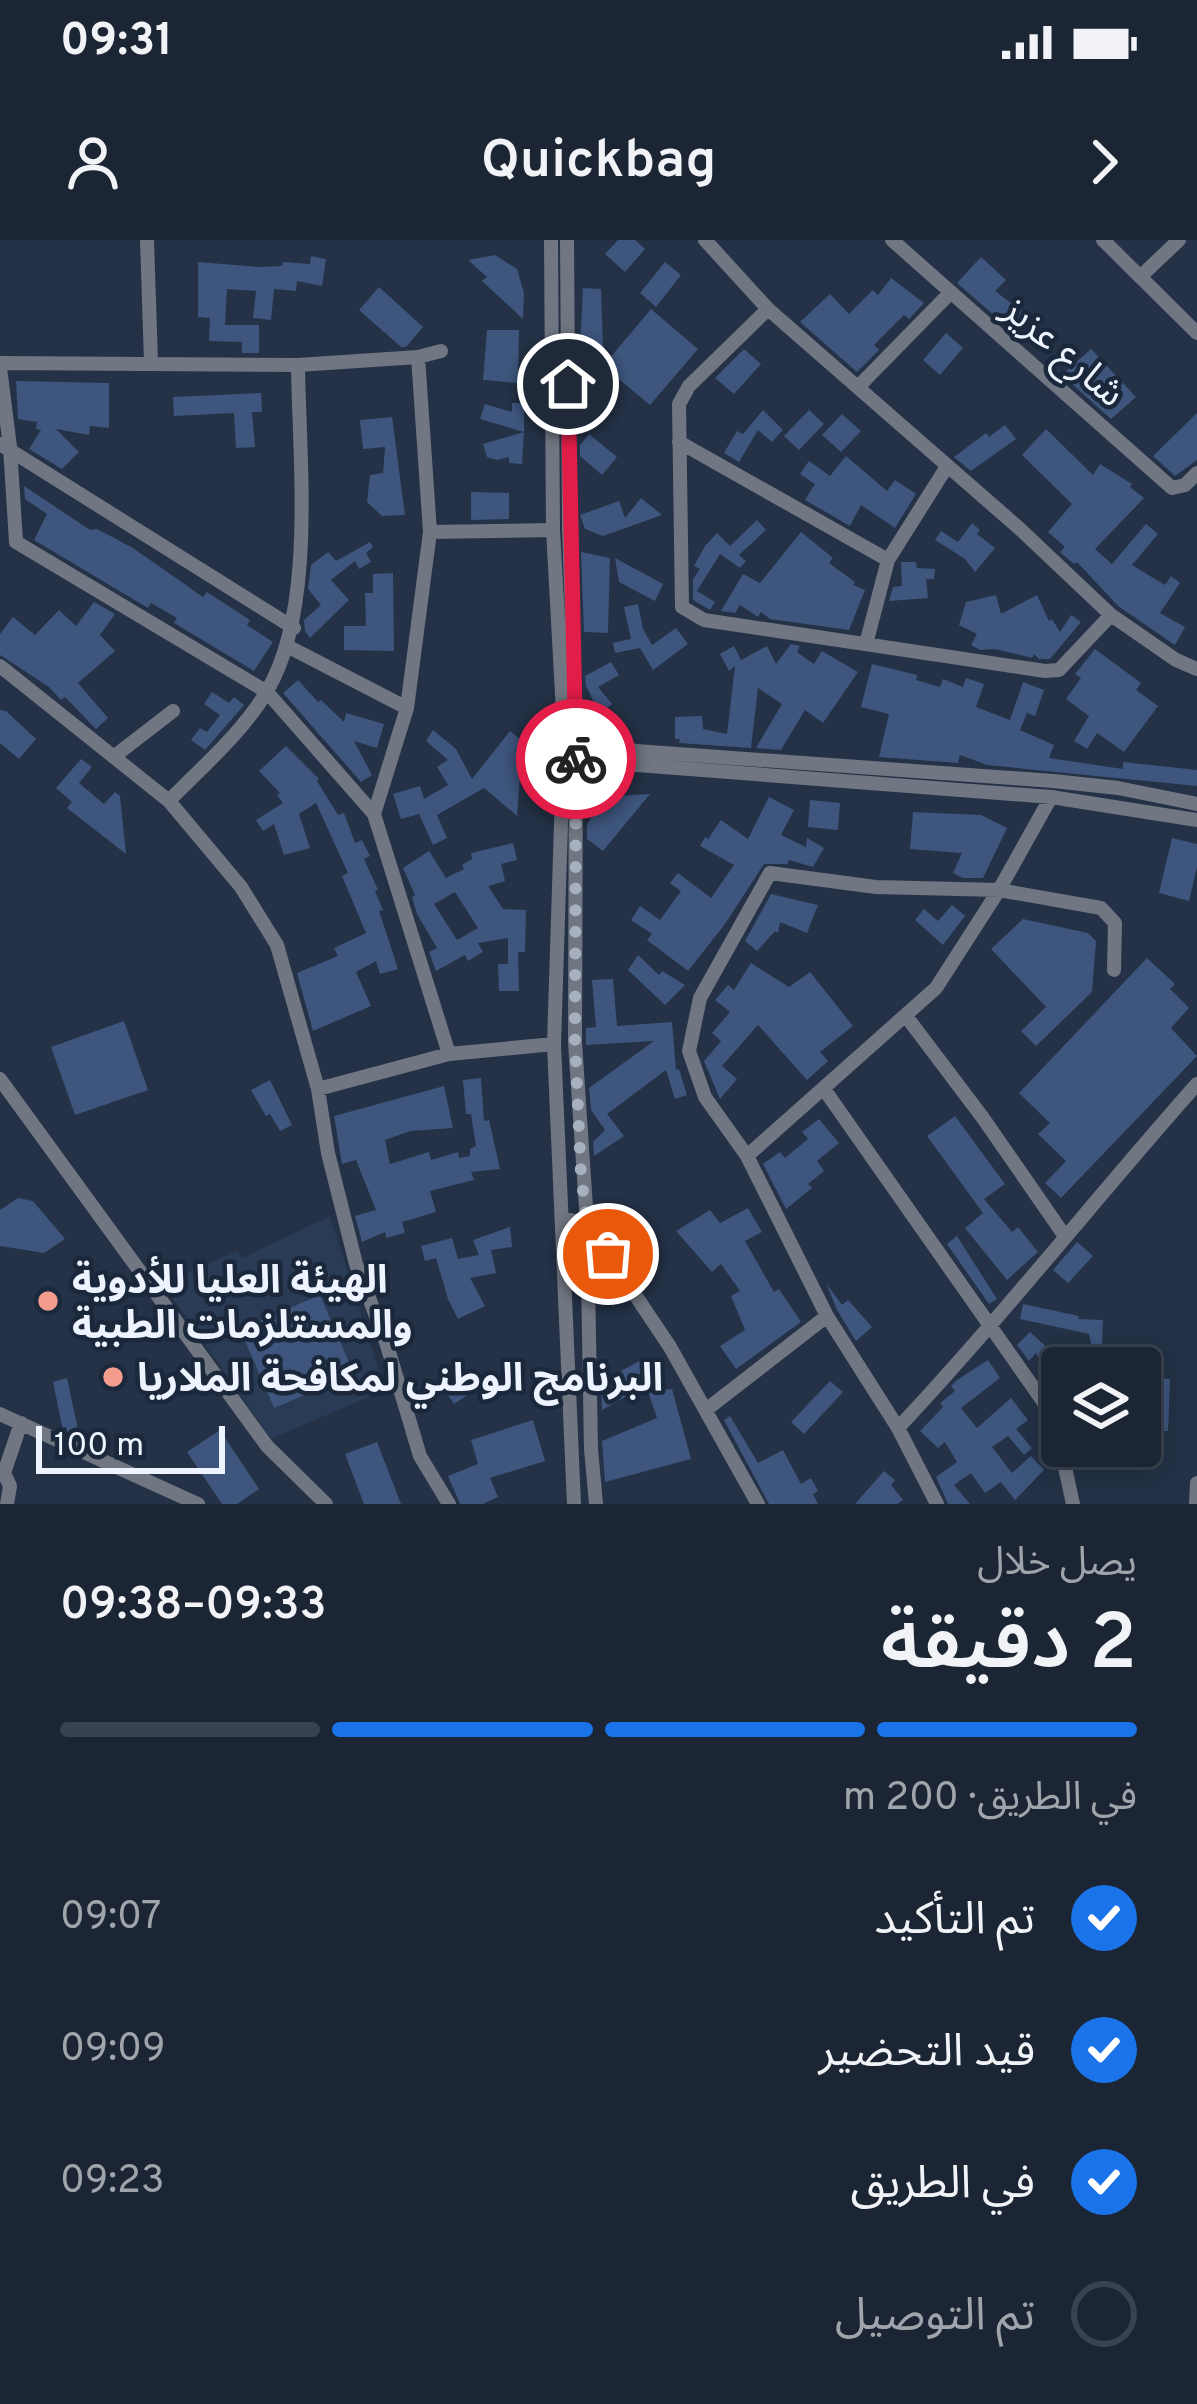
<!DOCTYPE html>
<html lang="ar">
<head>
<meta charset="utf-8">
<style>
  :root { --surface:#1b2534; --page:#283140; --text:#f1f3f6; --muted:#a0a5ac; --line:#39424f; --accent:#1a73e8 }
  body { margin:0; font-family:Overpass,"Noto Sans Arabic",sans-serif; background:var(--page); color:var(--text); direction:rtl; height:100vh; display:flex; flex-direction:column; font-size:45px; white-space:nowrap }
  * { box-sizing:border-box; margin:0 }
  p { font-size:39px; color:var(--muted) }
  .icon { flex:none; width:66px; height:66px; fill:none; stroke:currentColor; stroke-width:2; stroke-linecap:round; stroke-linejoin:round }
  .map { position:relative; height:1264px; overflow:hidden; direction:ltr }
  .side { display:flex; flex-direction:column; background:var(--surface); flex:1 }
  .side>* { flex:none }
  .buttons { position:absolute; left:1041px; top:1107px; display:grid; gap:24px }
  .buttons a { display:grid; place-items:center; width:120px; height:120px; border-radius:12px; background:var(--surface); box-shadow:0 6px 30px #0003,0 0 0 3px var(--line); font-size:60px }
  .scale { position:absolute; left:36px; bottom:30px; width:189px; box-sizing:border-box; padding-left:12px; border:6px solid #edf4ff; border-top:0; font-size:33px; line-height:42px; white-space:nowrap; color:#edf4ff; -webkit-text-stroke:9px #1b273b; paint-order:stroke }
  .pin { position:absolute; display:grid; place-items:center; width:102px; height:102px; color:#fff; margin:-51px; border:6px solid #fff; border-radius:50%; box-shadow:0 3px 12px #0007 }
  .courier { position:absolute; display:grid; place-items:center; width:120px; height:120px; margin:-60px; border:9px solid #e11d48; border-radius:50%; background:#fff; color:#222; box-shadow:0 3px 15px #0007 }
  .headline em { font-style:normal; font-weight:600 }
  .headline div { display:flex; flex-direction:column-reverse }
  .headline { display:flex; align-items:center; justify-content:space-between; height:204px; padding:0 60px }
  h1 { font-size:78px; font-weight:600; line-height:90px }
  .bar { display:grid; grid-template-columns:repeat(4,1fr); gap:18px 12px; align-content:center; height:144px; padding:0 60px }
  .bar i { height:15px; border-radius:9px; background:var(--line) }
  .bar .on { background:var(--accent) }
  .bar p { grid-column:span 4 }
  ol { padding:0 60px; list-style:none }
  li { display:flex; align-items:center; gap:36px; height:132px }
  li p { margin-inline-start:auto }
  li .icon { padding:12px; border-radius:50%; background:var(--accent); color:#fff; stroke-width:4 }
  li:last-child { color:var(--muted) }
  li i { width:66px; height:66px; border:6px solid var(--line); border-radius:50% }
  .status { display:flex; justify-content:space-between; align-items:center; height:84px; padding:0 60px; background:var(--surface); direction:ltr }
  .status svg { height:33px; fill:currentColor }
  header { display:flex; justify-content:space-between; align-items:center; height:156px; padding:0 60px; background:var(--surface); font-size:54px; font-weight:600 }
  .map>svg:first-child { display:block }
  .built { fill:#2a3b55 }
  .building { fill:#3e567d; fill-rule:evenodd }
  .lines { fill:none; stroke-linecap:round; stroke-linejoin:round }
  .minor { stroke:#707782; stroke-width:14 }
  .done { stroke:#a7b0be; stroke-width:12; stroke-dasharray:0 21.6 }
  .route { stroke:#e11d48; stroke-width:15 }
  .poi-dot { fill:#f49d8d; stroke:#1b273b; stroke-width:4.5 }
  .labels { text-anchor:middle; stroke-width:9; stroke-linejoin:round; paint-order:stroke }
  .street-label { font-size:39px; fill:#edf4ff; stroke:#1b273b }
  .poi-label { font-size:39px; font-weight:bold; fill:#edf4ff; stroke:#1b273b; text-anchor:start }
</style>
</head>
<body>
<div class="status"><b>09:31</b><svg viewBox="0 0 49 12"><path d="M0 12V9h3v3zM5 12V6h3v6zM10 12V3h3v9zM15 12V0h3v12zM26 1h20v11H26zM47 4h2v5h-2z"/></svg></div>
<header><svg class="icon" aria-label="forward" viewBox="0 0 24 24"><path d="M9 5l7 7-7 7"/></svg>Quickbag<svg class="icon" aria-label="person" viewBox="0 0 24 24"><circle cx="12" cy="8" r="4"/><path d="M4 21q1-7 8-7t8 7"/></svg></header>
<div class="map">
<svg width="1197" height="1264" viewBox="0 0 1197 1264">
  <rect width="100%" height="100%" fill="#243146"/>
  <path class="built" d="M330,976L385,1150L271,1199L162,1043L238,1011L242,1018Z"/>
  <path class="building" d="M618,0H635L645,9L625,32L605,14Z
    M495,15L517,29L524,53L523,79L482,41L487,37L468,20Z
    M311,16L326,19L322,46L297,41L296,51L274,49L271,80L253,78L256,51L227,49L225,85H259V113H242V102L209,101L210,78L198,77V22L259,27L282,26L283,22L310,24Z
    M981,17L1006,40L995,51L1024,73L1011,90L957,43Z
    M665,22L681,35L656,67L640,53Z
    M891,38L924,63L909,79L904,75L874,105L879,110L857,132L800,82L830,54L849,74L873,50L878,55Z
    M379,47L423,87L406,107H401L359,70Z
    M583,48L601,49L603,108L580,107Z
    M651,69L698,109L650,165L603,126Z
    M487,90H519L518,143L483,140Z
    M946,93L963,108L940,135L923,120Z
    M744,109L761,124L734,154L715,138Z
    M1091,109L1136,157L1111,179L1062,135Z
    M16,141L109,143V188L90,186L89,195L56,189L79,212L62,229L29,209L41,190L36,189L37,182L18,179Z
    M261,153L262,172H252L255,207L236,208L234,173L174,176L173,157Z
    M512,163H524V192L522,224L509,223V217L497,220L487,217L483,204L524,192L480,179L485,164L512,172Z
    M763,170L783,190L772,202L758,190L739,222L724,213L737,191L743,194Z
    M809,170L824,184L799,210L784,196Z
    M1197,173V220L1175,236L1153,216Z
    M842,174L861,191L841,212L822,195Z
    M392,177L405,275L382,276L367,262L370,235L383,233L385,207L363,209L360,180Z
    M1005,185L1016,199L971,231L954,217L986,193L989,197Z
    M1046,189L1093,235L1100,224L1132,244L1130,247L1144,258L1095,309L1112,324L1146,284L1158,294L1132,325L1165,345L1171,336L1180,343L1160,373L1185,387L1175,405L1118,366L1077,322L1074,324L1060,312L1065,307L1048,292L1072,264L1022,215Z
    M589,194L617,217L602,235L580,216V205Z
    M846,216L887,251L895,240L916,254L895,288L861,265L850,286L805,260L815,244L800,234L809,221L830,236Z
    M24,246L90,290L97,289L133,308L203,357L207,352L250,380L247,385L273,402L254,431L174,383L177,378L151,363L148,368L34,300L47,274L25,259Z
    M471,252L509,253V279L471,280Z
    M641,258L662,275L603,296L585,289L580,275L619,261L625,278Z
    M757,280L766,290L739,315L746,321L740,328L720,314L697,351L715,362L710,370L693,360V339L700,329L694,326L705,306L717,293L730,306Z
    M972,283L980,290L977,294L995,308L975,332L965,319L935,300L941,291L958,302Z
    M801,292L833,318L829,323L855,342L853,345L865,350L849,390L770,379L761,372L758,377L740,365L735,373L721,371L743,334L760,343Z
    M370,302L373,307L366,313L371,322L359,329L355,321L331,340L349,360L310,398L305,391L304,380L321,365L308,349L311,325L328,312L336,321Z
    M581,312L610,318L608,393L584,392Z
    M615,318L663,344L655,361L619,342Z
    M901,322H916L917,328L935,329L934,339H926L928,358L889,361L893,347L902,346Z
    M393,333L394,411L344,410V386H366L365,353H373V334Z
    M996,355L1001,374L1037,355L1049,381L1052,379L1060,392L1071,375L1081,382L1050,419H1039L1034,414L1032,418L995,409L980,410L971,405L977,394L959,385L966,362Z
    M94,362L115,374L100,395L115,411L78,443L108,478L96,489L65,457L61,460L49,447L0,415V394L13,377L35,395L59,370L76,386Z
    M638,364L643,389L652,405L676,388L688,404L653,430L640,408L615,413L613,403L631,399L624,367Z
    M791,404L800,406L797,412L814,424L822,411L858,432L823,483L805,470L781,510L756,508L782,464L758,448L751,508L679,503L680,499H675V477L702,476L703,489L727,494L735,426L729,431L720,414L734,406L741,420L767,406L776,424Z
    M1095,409L1141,443L1136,450L1158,466L1124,512L1097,493L1087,509L1074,501L1089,476L1066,459L1081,438L1075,434Z
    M611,422L619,435L598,447L612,464L592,480L586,472L595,464L586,446L585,436Z
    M872,424L917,435L916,440L940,447L943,439L963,447L966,438L984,444L976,467L1010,480L1023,442L1044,450L1035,476L1027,473L1020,490L1054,505L1049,518L1123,529V522L1197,530V546L987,525L960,515L958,523L879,517L889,474L861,467Z
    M298,440L318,462L321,460L344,482L346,473L384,484L377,508L354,501L372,535L361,542L283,453Z
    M212,452L229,463L234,457L244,465L205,510L191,500L200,488L207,492L220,475L204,464Z
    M0,470L6,471L36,499L19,519L0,503Z
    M433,490L456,509L472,539L510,491L526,504L522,509L517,576L484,548L437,575L447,598L433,605L419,574L401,579L393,554L420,546L424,559L448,545L437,527L448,520L426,501Z
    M286,506L319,539L317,541L338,575L344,573L355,603L362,600L370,616L364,619L378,650L375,651L383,670L379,671L398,729L380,734L376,721L356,732L371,766L313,791L297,733L338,716L334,708L366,693L342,636L348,633L316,563L299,574L310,608L284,615L274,584L263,591L256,580L283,563L277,555L280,553L259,531Z
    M81,519L92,527L79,543L104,564L115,552L120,556L126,614L67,568L72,562L56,548Z
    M650,554L603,611L587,599V585L593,573L614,556Z
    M769,557L794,570L781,595L806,607L807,598L824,608L813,627L789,620L787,624H764L725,684L688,731L647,700L652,694L631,680L640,666L660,680L681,651L670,643L678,633L711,658L734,625L700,606L705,597L708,599L721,580L748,599Z
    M810,560L840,563L838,590L808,587Z
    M913,572L981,575L1007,588L983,638H963L953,633L962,613L910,609Z
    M1172,598L1197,604V627L1189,661L1159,653Z
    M513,603L517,620L501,624L505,641L488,646L503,669L526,670L525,712H518L519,751H499L498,724H508V698L478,703L483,712L468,721L465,715L436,731L429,712L437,708L417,674L412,657L415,655L403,628L429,611L446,638L464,629L462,625L472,619L471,613ZM455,652L478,688L457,700L434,664Z
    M771,654L818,665L807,693L780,682L778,693L775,691L757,711L745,701Z
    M952,665L965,676L943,705L915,680L924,669L938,681Z
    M1023,679L1088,693L1096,701L1092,752L1036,806L1021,791L1046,767L991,709Z
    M638,715L659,735L662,731L685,745L665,765L628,730Z
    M1147,718L1175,744L1170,749L1189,768L1171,788L1197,816L1061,958L1045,943L1066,921L1038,894L1050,883L1019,853Z
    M751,723L789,747L810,732L853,786L820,812L828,821L807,840L758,785L722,826L737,839L720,859L704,821L721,801L712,793L730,772L715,760L728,745L734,750Z
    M613,739L617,786L672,782L676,830L679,829L687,855L675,859L666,830L607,874L624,896L594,916L593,902L605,890L591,870L589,848L654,801L586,805V788L596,787L592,740Z
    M124,781L148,850L75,875L51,807Z
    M481,838L484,881L489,880L500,929L471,932L474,940L430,951L436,972L402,982L405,993L386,998L385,992L362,1002L355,976L376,970L356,920L342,924L334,876L444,846L453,888L410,891L385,900L390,924L429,912L431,920L458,912L459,918L470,916V909L476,906L471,874H466L463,840Z
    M270,840L292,885L280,891L270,874L266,876L251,850Z
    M955,876L1005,944L984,959L1012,992L1018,987L1038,1012L1007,1040L965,988L983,973L927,896Z
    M819,879L839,903L817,921L824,931L808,944L812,948L786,969L763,924L780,912L785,918L808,899L802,892Z
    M18,958L33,961L65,999L44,1013L0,1006V970Z
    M748,968L762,992L745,1001L774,1052L779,1049L801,1082L736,1129L720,1106L745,1090L731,1056L740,1051L721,1024L712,1032L676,991L710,970L720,983Z
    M510,987L512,1007L491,1010L496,1033L470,1038L485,1066L458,1079L448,1059L436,1018L425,1021L421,1006L452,998L458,1019L479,1015L473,1000Z
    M957,996L997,1059L989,1064L947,1004Z
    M1077,1002L1093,1016L1068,1043L1053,1030Z
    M826,1043L842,1065L848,1060L872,1087L856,1101L837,1070Z
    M320,1055L354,1134L274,1168L240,1089Z
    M1023,1064L1079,1076L1078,1079L1103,1080L1102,1106L1108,1105L1111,1121L1096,1126L1089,1094L1020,1079Z
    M1030,1092L1051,1111L1054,1109L1066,1128H1062V1141L1055,1146L1036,1113L1029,1121L1017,1105Z
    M643,1119L657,1150L672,1149L691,1219L605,1242L602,1201L657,1178L646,1145L602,1170L601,1142Z
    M988,1120L1000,1138L961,1168L977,1188L1011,1158L1028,1180L1016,1189L1032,1208L1024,1215L1008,1196L992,1207L1012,1233L1031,1216L1044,1230L1015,1260L1001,1242L985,1253L971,1233L954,1245L970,1264H948L936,1237L957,1222L945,1202L938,1208L920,1191L943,1167L940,1163L955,1151L951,1146L957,1140Z
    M462,1124L478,1148L454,1164L438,1140Z
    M67,1138L79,1194L74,1195L63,1190L53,1142Z
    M1140,1138L1170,1139L1168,1191H1140Z
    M830,1141L843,1152L804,1194L791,1182Z
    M730,1176L758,1223L783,1210L801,1244L811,1238L818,1251L813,1254L818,1264H769L724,1180Z
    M533,1180L545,1221L490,1238L498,1257L483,1264H460L448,1236L478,1224L471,1200Z
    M220,1190L259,1249L237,1264H222L187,1212Z
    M377,1202L401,1264H364L345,1214Z
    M884,1231L895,1240L891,1245L903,1260L897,1264H855Z"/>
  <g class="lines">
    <path class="minor" d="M147,0L151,122
      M551,0L553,290L564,490L554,804L574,1264
      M567,0L569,287L576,496L575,802L587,983L591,1209L596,1264
      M705,0L768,69L1020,289L1111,375L1176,420L1197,429
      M892,0L1172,248L1185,245L1197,233
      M1103,0L1197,93
      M1140,37L1179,0
      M768,69L689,146L679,164L682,367L704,380L1045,431L1059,430L1111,375
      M0,123L298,125L418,117L441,111
      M0,128L10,207L16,302L267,452L374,574L449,814
      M859,146L950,53
      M679,202L888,320
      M0,204L294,388
      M430,292L553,290
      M866,404L888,320L946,228
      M287,406L407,468
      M0,426L169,561L241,647L277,705L318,849L328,913L356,1024L386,1102L420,1216L449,1264
      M572,494L636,511L1053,541L1118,548L1197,564
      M116,515L173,471
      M568,528L598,522L1051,557L1197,580
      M169,561C202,527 243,492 267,451C316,369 299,220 298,125
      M374,574L407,468L430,292L418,117
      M906,776L983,878L1064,995
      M0,839L267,1206L326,1264
      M318,849L449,814L554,804
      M824,849L1054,1177L1073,1264
      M747,916L936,748L999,650L1051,557
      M563,979L587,983L670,1107L758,1264
      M707,1169L827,1076
      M0,1174L198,1264
      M898,1188C1002,1077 1096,958 1197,844
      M7,1264L10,1246L4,1233L21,1183
      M937,1264L898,1188L827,1076L747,916L705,857L689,811L700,758L770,633L876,647L999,650L1101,668L1115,683L1114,730
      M1196,1264L1197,1243"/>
  </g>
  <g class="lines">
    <path class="done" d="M576,519L575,802L581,935L587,983L608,1014"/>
    <path class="route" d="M568,144L576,519"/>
  </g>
  <g class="poi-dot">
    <circle cx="48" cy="1061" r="12"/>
    <circle cx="113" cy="1137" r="12"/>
  </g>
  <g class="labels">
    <g class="street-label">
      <text transform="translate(1065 110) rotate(41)" y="14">شارع عزيز</text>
    </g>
    <g class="poi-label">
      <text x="72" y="1053">الهيئة العليا للأدوية<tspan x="72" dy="45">والمستلزمات الطبية</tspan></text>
      <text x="137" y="1151">البرنامج الوطني لمكافحة الملاريا</text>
    </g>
  </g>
</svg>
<div class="buttons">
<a><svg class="icon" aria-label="layers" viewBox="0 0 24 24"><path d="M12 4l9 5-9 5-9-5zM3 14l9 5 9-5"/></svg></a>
</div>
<div class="scale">100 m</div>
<div class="pin" style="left:608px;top:1014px;background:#ea580c"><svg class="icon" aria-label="bag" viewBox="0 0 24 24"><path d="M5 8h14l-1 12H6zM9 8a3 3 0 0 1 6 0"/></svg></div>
<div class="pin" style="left:568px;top:144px;background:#1f2937"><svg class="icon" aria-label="home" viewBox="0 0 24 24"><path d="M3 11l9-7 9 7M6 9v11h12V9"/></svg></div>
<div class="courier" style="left:576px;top:519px"><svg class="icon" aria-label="bike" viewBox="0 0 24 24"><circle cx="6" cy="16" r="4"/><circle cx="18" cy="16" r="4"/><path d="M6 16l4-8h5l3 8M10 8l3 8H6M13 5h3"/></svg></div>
</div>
<section class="side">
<div class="headline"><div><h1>2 دقيقة</h1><p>يصل خلال</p></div><em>09:33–09:38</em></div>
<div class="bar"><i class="on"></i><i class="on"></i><i class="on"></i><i></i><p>في الطريق · 200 m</p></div>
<ol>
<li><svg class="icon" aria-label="check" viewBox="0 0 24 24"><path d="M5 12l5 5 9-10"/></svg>تم التأكيد<p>09:07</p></li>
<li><svg class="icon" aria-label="check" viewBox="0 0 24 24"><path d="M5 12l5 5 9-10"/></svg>قيد التحضير<p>09:09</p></li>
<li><svg class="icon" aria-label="check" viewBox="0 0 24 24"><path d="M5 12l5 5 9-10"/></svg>في الطريق<p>09:23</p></li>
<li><i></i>تم التوصيل</li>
</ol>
</section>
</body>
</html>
